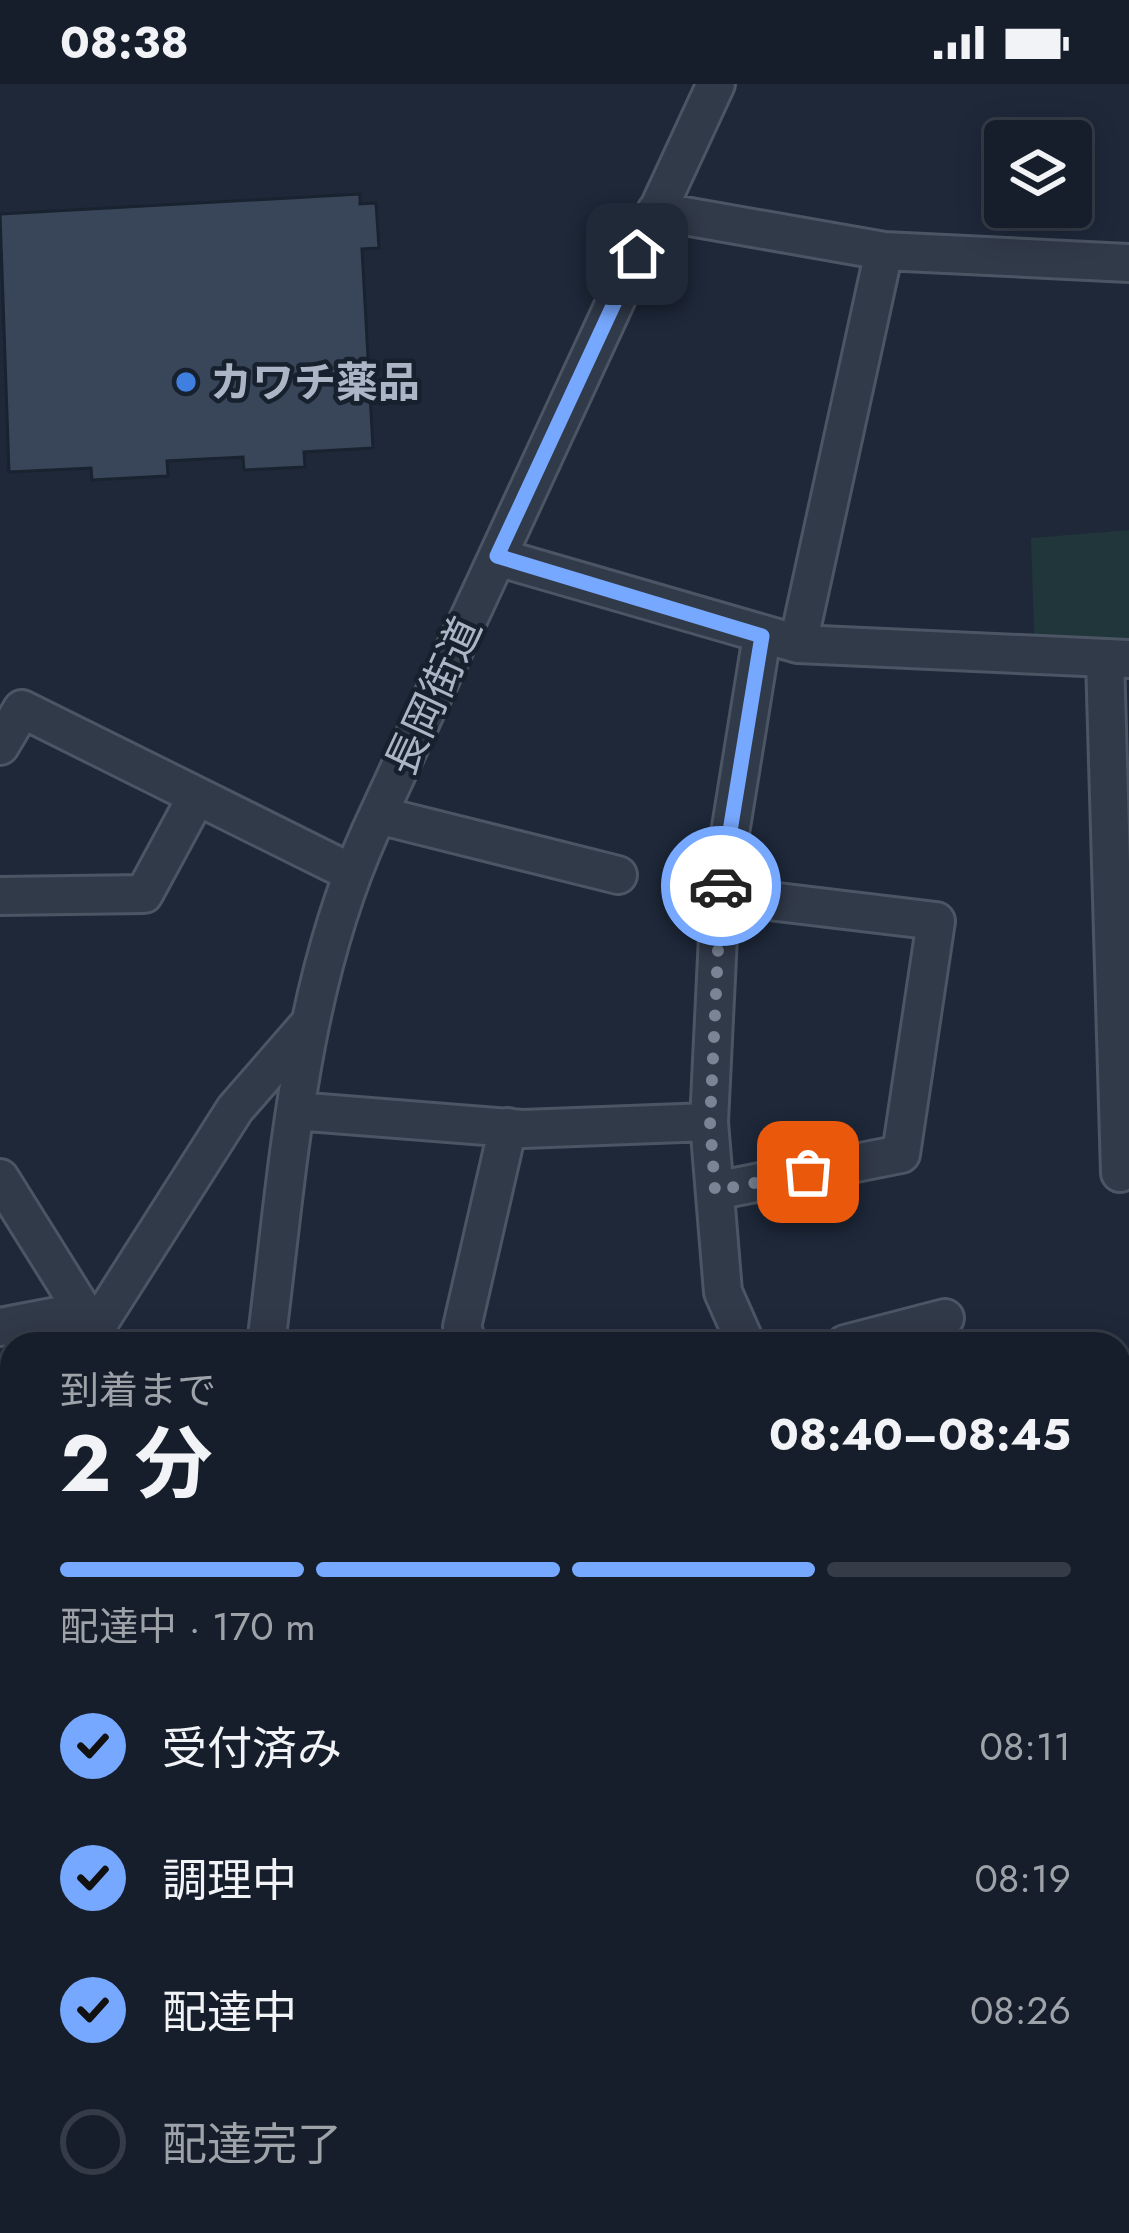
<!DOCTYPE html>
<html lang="ja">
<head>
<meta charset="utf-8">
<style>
  :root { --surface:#161e2b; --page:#232b37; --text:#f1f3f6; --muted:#9ea2a9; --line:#353c47; --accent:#77a8ff }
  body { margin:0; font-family:Jost,"Noto Sans JP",sans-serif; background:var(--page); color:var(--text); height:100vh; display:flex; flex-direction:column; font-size:45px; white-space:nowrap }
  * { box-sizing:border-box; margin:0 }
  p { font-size:39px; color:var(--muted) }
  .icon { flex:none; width:66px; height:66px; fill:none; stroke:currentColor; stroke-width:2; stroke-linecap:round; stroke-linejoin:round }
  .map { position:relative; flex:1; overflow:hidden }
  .details { position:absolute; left:0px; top:1248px; width:1131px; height:903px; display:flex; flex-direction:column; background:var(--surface); border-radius:36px 36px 0 0; box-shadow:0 6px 30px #0003,0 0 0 3px var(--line) }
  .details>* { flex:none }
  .controls { position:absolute; left:984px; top:36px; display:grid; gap:24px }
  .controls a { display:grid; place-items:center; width:108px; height:108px; border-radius:12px; background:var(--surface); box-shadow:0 6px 30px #0003,0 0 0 3px var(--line); font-size:60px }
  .pin { position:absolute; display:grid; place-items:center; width:102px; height:102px; color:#fff; margin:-51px; border-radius:24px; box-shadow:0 6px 18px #0006 }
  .courier { position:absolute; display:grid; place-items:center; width:120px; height:120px; margin:-60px; border:9px solid #77a8ff; border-radius:50%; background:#fff; color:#222; box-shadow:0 3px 15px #0007 }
  .head em { font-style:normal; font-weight:700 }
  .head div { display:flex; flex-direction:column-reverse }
  .head { display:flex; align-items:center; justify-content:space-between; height:204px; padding:0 60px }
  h1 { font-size:78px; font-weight:700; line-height:90px }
  .bar { display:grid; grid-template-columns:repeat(4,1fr); gap:18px 12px; align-content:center; height:144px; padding:0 60px }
  .bar i { height:15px; border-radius:9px; background:var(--line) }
  .bar .current { background:var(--accent) }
  .bar p { grid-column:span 4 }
  ol { padding:0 60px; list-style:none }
  li { display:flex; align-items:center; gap:36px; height:132px }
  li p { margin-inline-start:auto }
  li .icon { padding:12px; border-radius:50%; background:var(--accent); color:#111; stroke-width:4 }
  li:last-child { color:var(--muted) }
  li i { width:66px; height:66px; border:6px solid var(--line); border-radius:50% }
  .status { display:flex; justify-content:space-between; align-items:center; height:84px; padding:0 60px; background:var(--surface); direction:ltr }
  .status svg { height:33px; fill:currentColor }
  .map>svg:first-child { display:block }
  .green { fill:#20363a }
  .building { fill:#394659; stroke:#19222f; stroke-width:3 }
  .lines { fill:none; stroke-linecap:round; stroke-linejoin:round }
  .minor-casing { stroke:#4c5564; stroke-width:42 }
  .minor { stroke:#313a49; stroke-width:36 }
  .done { stroke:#7a8495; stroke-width:12; stroke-dasharray:0 21.6 }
  .route { stroke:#77a8ff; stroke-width:15 }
  .shop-dot { fill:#3f7fe0; stroke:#17202d; stroke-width:4.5 }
  .labels { text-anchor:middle; stroke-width:9; stroke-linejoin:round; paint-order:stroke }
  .poi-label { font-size:42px; font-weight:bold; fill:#abb5c6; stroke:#17202d; text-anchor:start }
  .street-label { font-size:42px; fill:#abb5c6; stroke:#17202d }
</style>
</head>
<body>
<div class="status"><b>08:38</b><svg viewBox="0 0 49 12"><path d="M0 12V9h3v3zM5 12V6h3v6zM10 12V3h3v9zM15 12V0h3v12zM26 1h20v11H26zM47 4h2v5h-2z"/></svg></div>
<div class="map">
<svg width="1129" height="2149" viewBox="0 0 1129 2149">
  <rect width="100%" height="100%" fill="#1e2839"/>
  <path class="green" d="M1129,446V565L1035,573L1031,454Z"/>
  <path class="building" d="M360,110V120L376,119L379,164L362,165L373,364L304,368L305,383L244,386L243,373L167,377L168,392L92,396L91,384L9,388L0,130Z
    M210,2139H337L332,2149H205Z"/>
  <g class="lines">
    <g class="minor-casing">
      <path id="minor" d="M656,127L884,167L1129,179
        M497,473L798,560L1129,575
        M798,560L884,167
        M1105,575L1120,1089
        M0,662L22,625L352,789
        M378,731L618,791
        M0,812L144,810L197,712
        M295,1027L523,1045L709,1038
        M0,1094L83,1227L92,1260
        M715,1107L901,1070L936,837L720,811
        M0,1243L83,1227
        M90,1253L235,1025L309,940
        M266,1260C288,1087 298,909 370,748L716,0
        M468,1260L462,1243L508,1043
        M746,1260L723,1208L709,1038L720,811L762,552
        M845,1260L945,1234
        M0,1429L12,1428
        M1119,1520L1129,1518
        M1119,1749L1129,1752
        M0,1889L5,1894L12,1890
        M0,2008L12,2020
        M1119,2025L1129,2013
        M121,2139L125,2149
        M1051,2139V2149
        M169,2149L174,2139
        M834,2149L843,2139"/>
    </g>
    <use href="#minor" class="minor"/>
  </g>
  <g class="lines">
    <path class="done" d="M721,802L710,1038L715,1107L808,1088"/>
    <path class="route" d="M637,170L497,472L762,552L721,802"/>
  </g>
  <circle class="shop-dot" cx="186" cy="298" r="12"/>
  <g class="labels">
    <g class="poi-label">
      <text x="210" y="313">カワチ薬品</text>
    </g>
    <g class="street-label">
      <text transform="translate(433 612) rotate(-65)" y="15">長岡街道</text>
    </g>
  </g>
</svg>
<div class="controls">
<a><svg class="icon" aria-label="layers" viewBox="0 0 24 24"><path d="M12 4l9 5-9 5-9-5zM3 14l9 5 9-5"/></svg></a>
</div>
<div class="pin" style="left:808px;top:1088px;background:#ea580c"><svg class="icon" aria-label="bag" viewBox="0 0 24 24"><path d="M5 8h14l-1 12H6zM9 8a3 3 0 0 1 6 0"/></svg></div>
<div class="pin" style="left:637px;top:170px;background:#1f2937"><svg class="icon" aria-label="home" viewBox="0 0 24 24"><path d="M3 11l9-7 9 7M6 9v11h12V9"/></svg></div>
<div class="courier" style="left:721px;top:802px"><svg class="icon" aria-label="car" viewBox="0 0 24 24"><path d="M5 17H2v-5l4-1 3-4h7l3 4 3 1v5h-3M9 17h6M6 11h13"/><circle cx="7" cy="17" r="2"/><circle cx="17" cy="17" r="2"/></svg></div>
<section class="details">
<div class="head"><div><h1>2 分</h1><p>到着まで</p></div><em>08:40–08:45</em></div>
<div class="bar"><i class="current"></i><i class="current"></i><i class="current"></i><i></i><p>配達中 · 170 m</p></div>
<ol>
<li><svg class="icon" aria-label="check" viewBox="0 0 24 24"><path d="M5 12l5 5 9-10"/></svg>受付済み<p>08:11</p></li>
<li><svg class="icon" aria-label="check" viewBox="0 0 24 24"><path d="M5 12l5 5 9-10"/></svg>調理中<p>08:19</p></li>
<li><svg class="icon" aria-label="check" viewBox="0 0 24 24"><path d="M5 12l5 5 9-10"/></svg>配達中<p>08:26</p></li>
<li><i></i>配達完了</li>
</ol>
</section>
</div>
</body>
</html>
